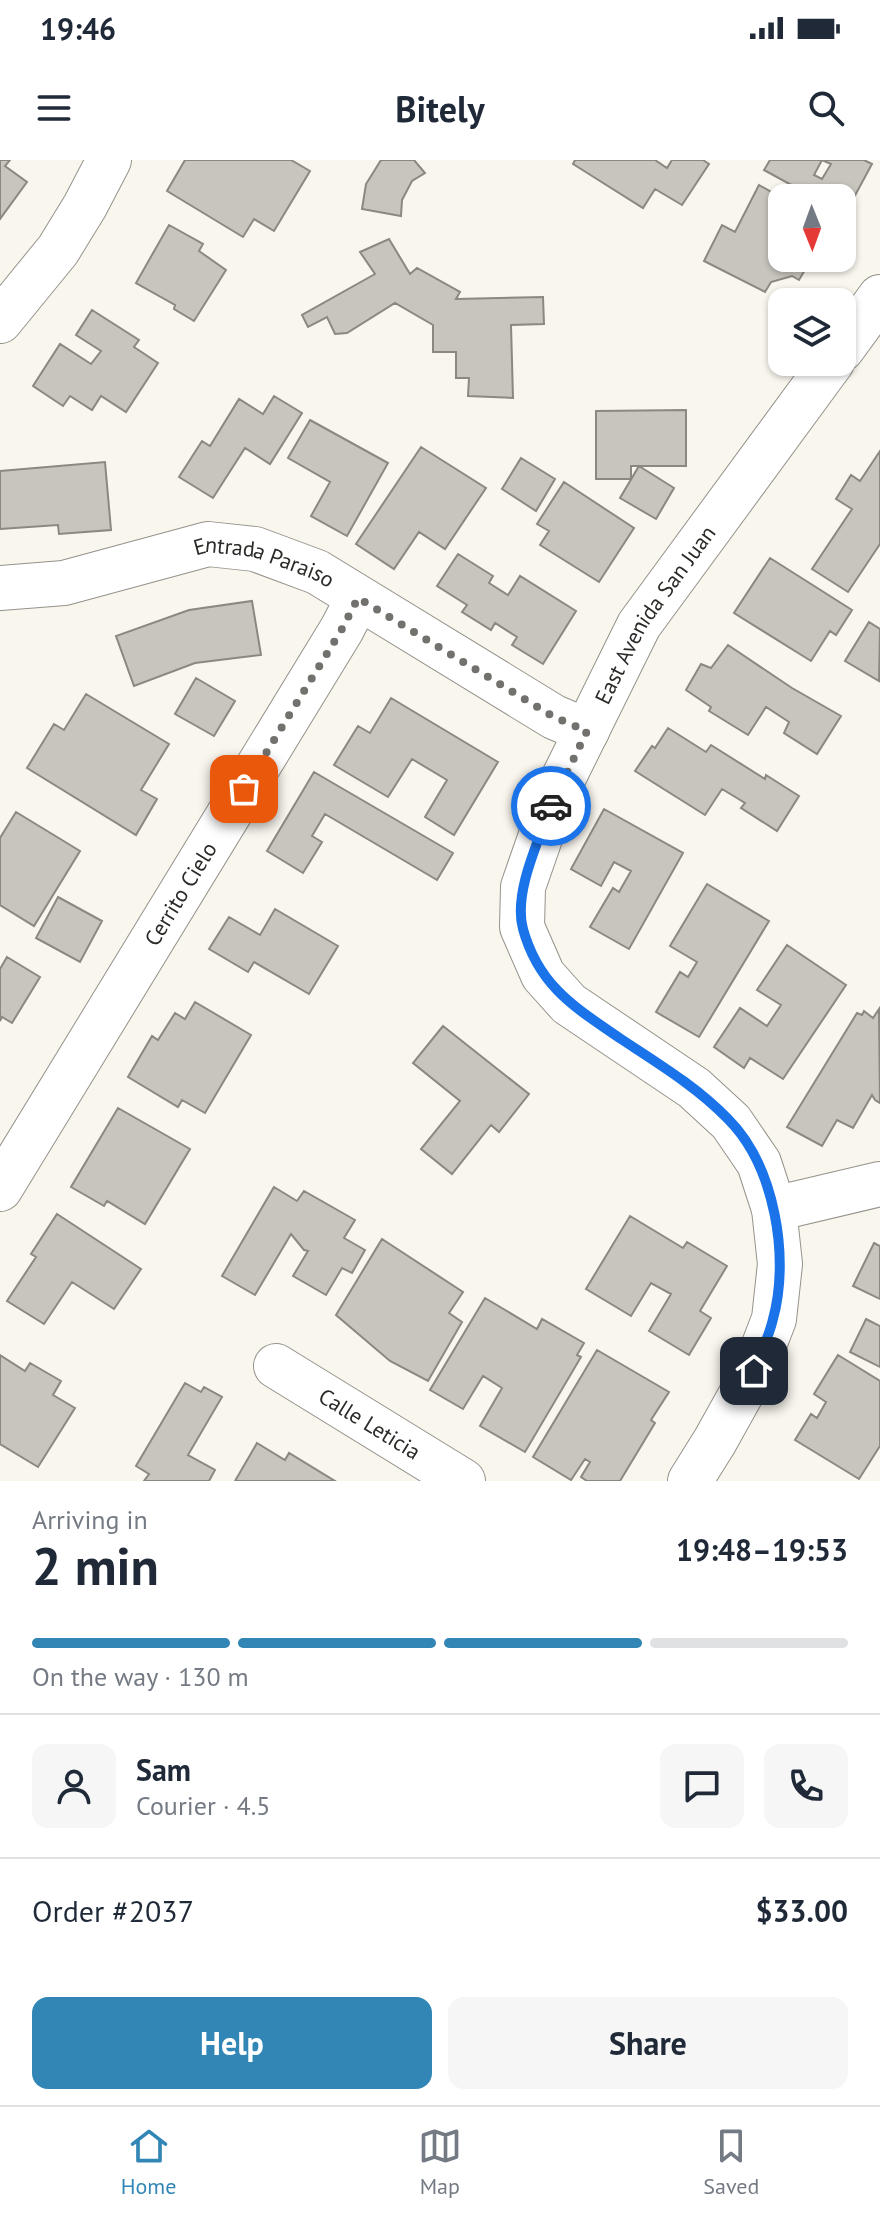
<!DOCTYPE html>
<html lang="en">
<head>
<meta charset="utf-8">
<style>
  :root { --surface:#fff; --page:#f6f6f7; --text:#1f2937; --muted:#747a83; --line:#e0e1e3; --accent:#3186b5 }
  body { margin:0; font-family:"PT Sans",sans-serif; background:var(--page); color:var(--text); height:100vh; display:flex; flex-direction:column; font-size:30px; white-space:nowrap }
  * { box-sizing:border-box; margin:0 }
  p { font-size:26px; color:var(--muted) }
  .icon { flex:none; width:44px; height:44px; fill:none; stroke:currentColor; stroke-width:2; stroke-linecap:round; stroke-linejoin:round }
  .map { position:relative; height:1321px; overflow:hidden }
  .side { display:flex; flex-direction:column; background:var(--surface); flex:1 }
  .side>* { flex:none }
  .needle { width:52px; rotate:179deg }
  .tools { position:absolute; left:768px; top:24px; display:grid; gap:16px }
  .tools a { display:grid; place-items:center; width:88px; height:88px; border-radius:16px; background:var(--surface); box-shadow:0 2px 6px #0004; font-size:40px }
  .pin { position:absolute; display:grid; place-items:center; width:68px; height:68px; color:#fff; margin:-34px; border-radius:16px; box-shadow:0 4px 12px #0006 }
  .courier { position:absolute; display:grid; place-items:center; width:80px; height:80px; margin:-40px; border:6px solid #1a73e8; border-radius:50%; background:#fff; color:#222; box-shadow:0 2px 10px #0007 }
  .head em { font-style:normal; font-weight:800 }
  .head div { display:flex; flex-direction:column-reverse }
  .head { display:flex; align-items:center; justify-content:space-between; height:136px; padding:0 32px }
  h1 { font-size:52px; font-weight:800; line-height:60px }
  .bar { display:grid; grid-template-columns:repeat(4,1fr); gap:12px 8px; align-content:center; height:96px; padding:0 32px }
  .bar i { height:10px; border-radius:6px; background:var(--line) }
  .bar .on { background:var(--accent) }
  .bar p { grid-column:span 4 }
  .line { display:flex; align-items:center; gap:20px; padding:0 32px; border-top:2px solid var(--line) }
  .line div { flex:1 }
  .round { display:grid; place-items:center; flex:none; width:84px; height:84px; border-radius:16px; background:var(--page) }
  .action { display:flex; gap:16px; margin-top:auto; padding:16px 32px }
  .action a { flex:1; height:92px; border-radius:16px; background:var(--accent); color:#fff; font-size:32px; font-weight:800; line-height:92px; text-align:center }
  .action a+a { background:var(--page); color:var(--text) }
  .status { display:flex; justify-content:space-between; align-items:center; height:56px; padding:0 40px; background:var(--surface); direction:ltr }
  .status svg { height:22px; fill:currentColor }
  header { display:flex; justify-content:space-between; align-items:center; height:104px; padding:0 32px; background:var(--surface); font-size:36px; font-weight:800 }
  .dock { display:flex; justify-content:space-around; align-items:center; height:112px; border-top:2px solid var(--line); background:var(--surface); font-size:22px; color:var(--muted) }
  .dock a { display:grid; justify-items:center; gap:4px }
  .dock .on { color:var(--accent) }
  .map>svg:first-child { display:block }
  .building { fill:#c8c5bd; stroke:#8b8881; stroke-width:2 }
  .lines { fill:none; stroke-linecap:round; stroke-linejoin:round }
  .minor-casing { stroke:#95928b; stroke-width:46 }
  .minor { stroke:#fff; stroke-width:44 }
  .done { stroke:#73716d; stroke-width:8; stroke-dasharray:0 14.4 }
  .route { stroke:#1a73e8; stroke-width:10 }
  .labels { text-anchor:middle; stroke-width:8; stroke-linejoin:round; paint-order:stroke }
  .street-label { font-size:22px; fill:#2b2a27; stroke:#fff }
</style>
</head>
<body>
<div class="status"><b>19:46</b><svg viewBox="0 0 49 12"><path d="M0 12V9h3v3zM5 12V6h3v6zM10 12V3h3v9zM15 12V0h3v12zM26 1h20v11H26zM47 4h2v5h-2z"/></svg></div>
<header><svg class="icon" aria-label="menu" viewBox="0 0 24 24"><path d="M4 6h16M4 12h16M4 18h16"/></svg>Bitely<svg class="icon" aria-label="search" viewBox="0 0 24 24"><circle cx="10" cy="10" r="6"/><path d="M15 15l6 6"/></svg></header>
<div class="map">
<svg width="880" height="1321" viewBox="0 0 880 1321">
  <rect width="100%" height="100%" fill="#f9f6ee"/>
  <path class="building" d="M0,0H10L5,6L27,22L0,59Z
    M185,0H291L310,11L274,71L254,59L243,77L167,31Z
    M381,0H414L425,13L412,21L402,40L401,56L362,49L366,24Z
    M575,0H655L667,8L672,0H703L709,4L682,45L655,29L643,48L573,4Z
    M770,0H822L814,15L822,19L831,4L822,0H864L872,4L845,54L842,53V38H815L764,10Z
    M759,25L782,38V57L775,70L782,73V98H812L799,120L792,116L771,122L765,132L704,101L722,65L735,72Z
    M169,65L203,84L199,91L226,110L194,161L174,149L175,145L136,123Z
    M389,79L410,114L417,108L460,132L456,139L543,137L544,164L511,165L513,238L468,236L469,218H456V192H433V165L395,143L347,173L335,174L327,157L308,167L302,155L375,114L360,92Z
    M92,150L139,180L134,187L158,203L126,252L101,236L92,250L70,236L63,246L33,226L60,184L91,204L101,191L76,175Z
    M274,236L302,253L270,304L245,288L213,338L179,317L202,281L210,286L239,239L263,254Z
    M686,250V306H631V319H596V251Z
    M310,260L388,303L347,376L311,356L330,322L288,298Z
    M421,287L486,328L445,389L419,372L394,409L356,384Z
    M880,291V384L848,432L812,409L852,349L836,339L851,315L860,321Z
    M521,298L555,319L536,351L502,329Z
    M105,302L111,370L59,374L58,365L0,369V311Z
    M639,306L674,328L656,359L620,338Z
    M564,322L634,368L599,422L540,385L549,371L537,364Z
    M458,394L493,416L489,423L508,435L520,416L576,451L543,504L512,485L517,477L495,463L491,470L462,452L467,445L437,426Z
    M770,398L852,450L836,475L830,471L811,501L734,453Z
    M252,441L261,495L195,503L134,526L116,476L189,450Z
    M869,462L880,469L879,521L845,501Z
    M728,485L792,528L841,556L817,594L784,573L789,562L766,547L748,575L709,551L711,547L686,530L701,504L711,508Z
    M196,518L235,541L214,576L175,554Z
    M86,534L169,584L141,630L157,639L136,675L27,608L54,564L64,570Z
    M391,538L498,602L454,675L425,657L447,620L412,599L388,637L334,605L358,566L370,573Z
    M668,568L706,592L711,585L765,619L766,615L799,636L777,671L741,648L745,643L722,629L705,655L635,611L652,586L655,588Z
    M314,612L453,693L437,720L325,654L312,676L322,682L303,713L267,691Z
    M604,649L683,693L629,789L590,767L613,728L619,732L631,711L614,702L601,726L571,709Z
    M16,652L80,691L34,766L0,745V678Z
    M707,724L769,761L699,877L656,852L680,812L688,817L697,802L670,786Z
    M58,737L102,761L80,802L36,778Z
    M275,749L338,786L309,834L254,802L248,812L209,789L229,757L260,775Z
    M787,785L846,825L783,919L750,898L744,908L714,887L740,848L767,866L781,845L757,830Z
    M7,797L40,817L12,863L2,857L0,861V809Z
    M195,842L251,875L205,953L182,940L178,947L128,917L152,876L158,880L175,853L185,859Z
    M879,849L880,943L875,940L872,935L853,968L837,960L822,986L787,967L857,853L862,855L864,851L873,858Z
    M443,866L529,934L499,972L491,965L452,1014L421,989L460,941L413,903Z
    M118,948L190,989L145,1064L107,1041L104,1046L71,1027Z
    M274,1027L297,1041L304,1031L355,1060L344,1078L365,1090L352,1113L342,1108L326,1135L293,1116L308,1091L304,1090L291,1074L255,1135L222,1116Z
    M57,1054L141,1109L114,1149L72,1122L44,1164L7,1141L36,1097L31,1094Z
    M630,1056L683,1088L687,1082L727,1106L700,1151L711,1158L689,1195L649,1171L671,1134L651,1123L631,1156L586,1129Z
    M382,1079L463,1132L449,1153L462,1162L428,1221L390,1201L336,1155Z
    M874,1083L880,1086V1139L853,1126Z
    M485,1138L537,1169L542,1159L584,1183L577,1195L581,1197L525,1292L480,1266L502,1228L483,1216L463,1249L430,1230Z
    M866,1159L880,1166V1207L850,1192Z
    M597,1190L669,1232L651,1260L655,1263L620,1321H587L581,1317L590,1302L585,1299L571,1320L533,1297Z
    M0,1195L25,1211L30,1203L61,1221L53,1235L75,1248L38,1307L0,1284Z
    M838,1195L880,1221V1286L859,1319L795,1280L811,1254L817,1258L826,1242L814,1234Z
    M185,1223L201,1232L204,1227L222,1237L188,1295L215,1310L209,1321H144L149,1314L136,1306Z
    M257,1283L285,1300L289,1293L335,1321H235Z"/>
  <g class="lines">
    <g class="minor-casing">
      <g id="minor">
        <path d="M0,161L58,90L85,46L109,0"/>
        <path d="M842,189L880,137"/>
        <path id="s1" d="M0,428L64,423L208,384L255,389L317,412L554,557L587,571"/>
        <path id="s2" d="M0,1029L342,469L358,438"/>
        <path d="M774,1049L880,1024"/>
        <path id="s3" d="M276,1206L463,1321"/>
        <path id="s4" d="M690,1321L715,1281L754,1211L774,1159L780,1104L774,1049L759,1003L731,962L694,928L569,844L543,815L522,767L523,727L555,635L639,465L832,202"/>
      </g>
    </g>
    <use href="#minor" class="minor"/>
  </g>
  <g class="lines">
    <path class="done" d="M244,629L342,469L358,438L554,557L587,571L551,646"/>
    <path class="route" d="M551,646C539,680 513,733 523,769C539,827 576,848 621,879C659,904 697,927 728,959C775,1006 790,1098 773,1159C769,1177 760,1194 754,1211"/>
  </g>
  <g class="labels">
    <g class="street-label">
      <text dy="8" stroke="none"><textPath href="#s1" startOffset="272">Entrada Paraiso</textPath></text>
      <text dy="8" stroke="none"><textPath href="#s4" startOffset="1028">East Avenida San Juan</textPath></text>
      <text dy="8" stroke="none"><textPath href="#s2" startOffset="346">Cerrito Cielo</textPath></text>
      <text dy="8" stroke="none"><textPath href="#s3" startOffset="110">Calle Leticia</textPath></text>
    </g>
  </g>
</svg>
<div class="tools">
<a><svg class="needle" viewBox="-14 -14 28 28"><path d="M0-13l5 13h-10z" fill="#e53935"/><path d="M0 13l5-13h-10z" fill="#747a83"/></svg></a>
<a><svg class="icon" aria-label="layers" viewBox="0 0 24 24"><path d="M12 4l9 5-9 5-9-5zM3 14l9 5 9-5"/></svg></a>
</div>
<div class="pin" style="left:244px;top:629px;background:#ea580c"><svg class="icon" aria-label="bag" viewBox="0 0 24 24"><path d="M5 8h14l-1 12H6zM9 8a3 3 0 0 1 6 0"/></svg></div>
<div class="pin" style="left:754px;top:1211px;background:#1f2937"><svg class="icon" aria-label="home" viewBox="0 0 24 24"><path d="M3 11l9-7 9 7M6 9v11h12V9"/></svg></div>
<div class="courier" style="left:551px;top:646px"><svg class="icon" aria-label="car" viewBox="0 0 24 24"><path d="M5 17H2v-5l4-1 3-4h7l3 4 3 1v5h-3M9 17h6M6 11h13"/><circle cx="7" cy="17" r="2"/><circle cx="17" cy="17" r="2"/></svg></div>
</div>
<section class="side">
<div class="head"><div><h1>2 min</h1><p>Arriving in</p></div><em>19:48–19:53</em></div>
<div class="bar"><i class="on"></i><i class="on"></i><i class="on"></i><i></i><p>On the way · 130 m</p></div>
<div class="line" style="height:144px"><a class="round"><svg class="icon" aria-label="person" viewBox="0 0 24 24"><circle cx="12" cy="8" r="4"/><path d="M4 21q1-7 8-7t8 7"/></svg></a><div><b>Sam</b><p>Courier · 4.5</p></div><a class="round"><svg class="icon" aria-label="chat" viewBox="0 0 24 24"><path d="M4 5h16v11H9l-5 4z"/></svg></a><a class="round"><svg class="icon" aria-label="phone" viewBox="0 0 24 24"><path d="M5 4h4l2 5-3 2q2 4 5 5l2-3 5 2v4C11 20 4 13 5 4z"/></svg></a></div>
<div class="line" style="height:104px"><div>Order #2037</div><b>$33.00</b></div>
<div class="action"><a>Help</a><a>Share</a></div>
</section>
<nav class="dock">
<a class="on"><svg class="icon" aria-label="home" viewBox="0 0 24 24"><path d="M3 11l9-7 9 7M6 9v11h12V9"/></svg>Home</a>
<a><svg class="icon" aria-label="map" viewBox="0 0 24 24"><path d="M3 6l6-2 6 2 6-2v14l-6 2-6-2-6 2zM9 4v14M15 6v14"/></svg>Map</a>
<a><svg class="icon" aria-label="saved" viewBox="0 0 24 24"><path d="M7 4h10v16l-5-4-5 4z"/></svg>Saved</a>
</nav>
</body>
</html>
